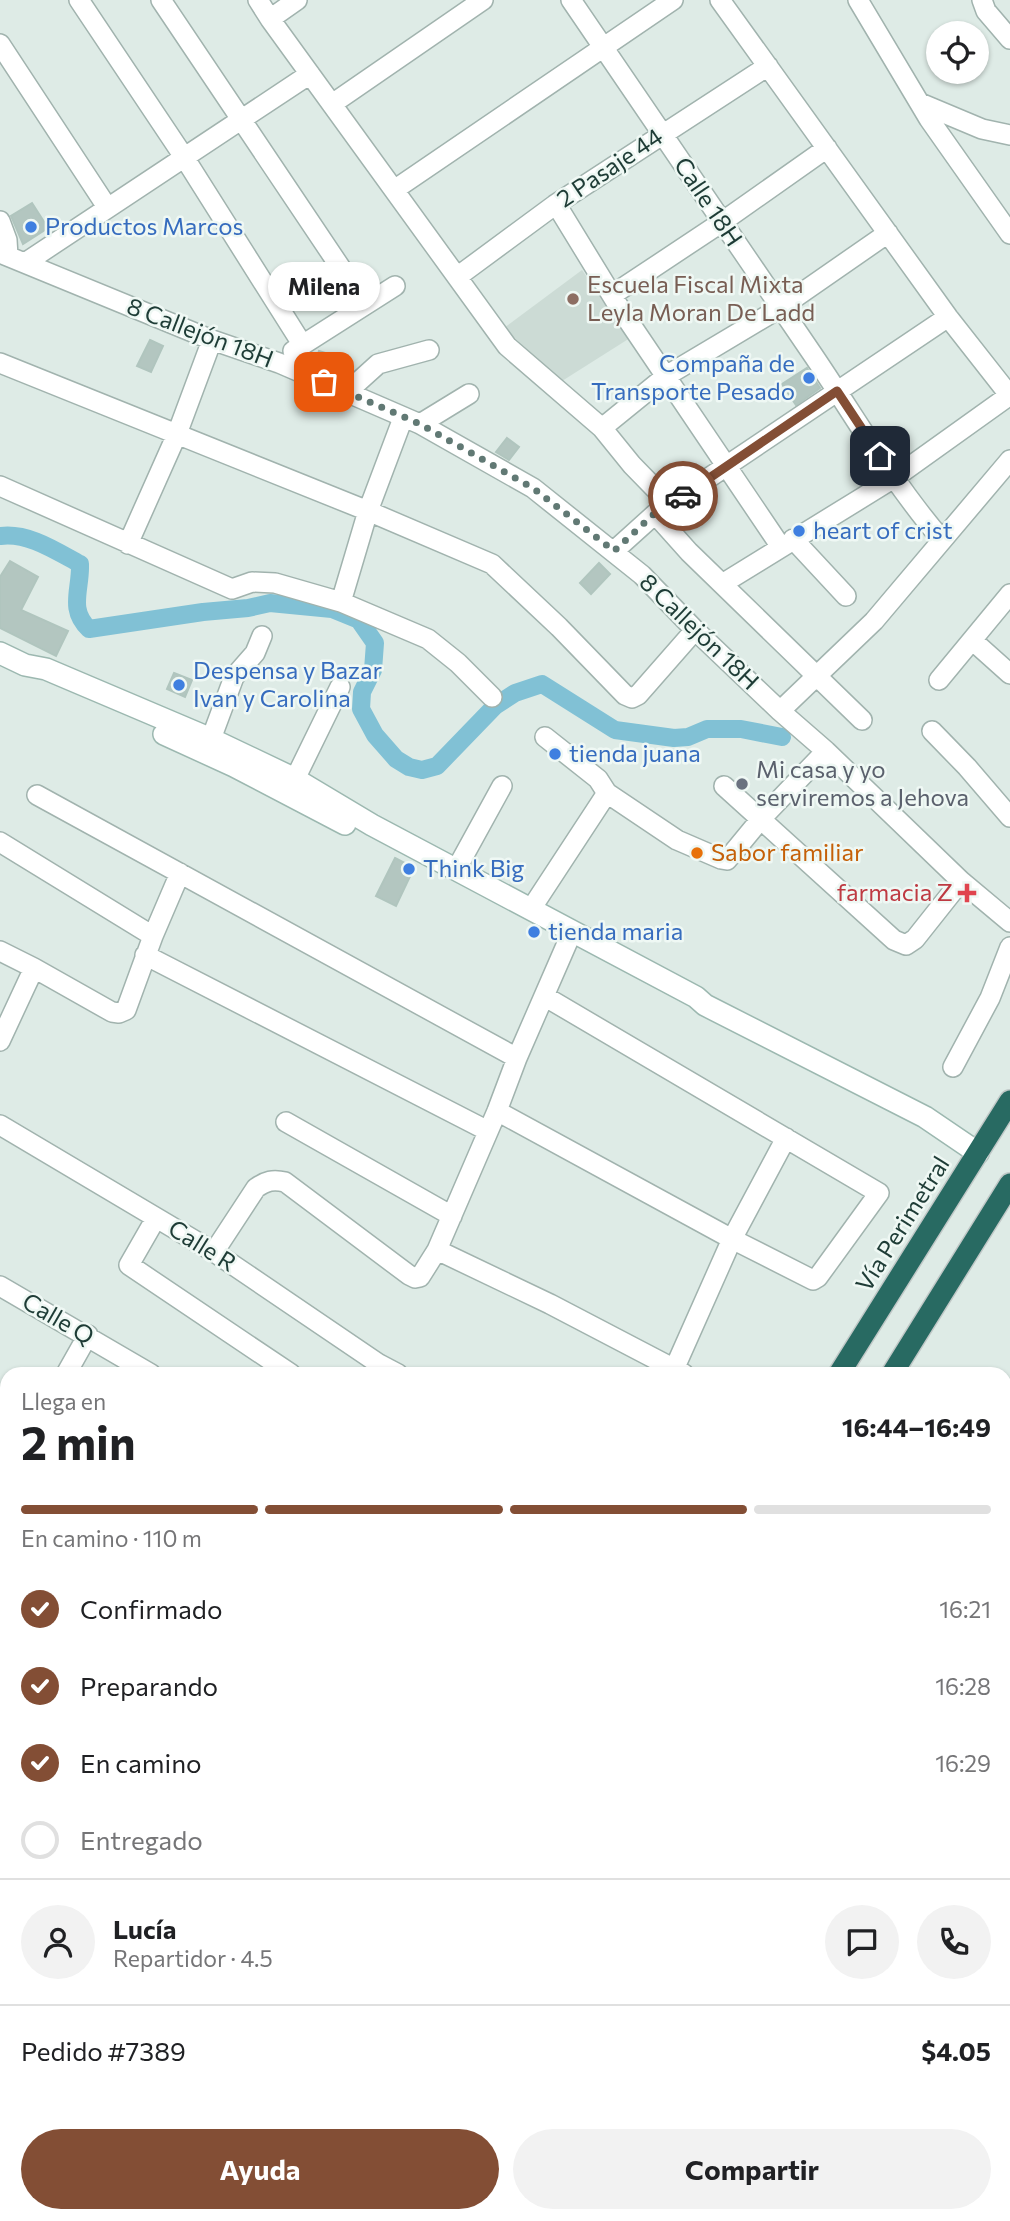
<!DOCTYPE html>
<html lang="es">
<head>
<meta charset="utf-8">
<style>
  :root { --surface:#fff; --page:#f2f2f2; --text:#202124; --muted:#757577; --line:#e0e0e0; --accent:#834e35 }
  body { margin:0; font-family:Commissioner,sans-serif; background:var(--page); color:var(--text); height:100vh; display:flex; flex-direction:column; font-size:26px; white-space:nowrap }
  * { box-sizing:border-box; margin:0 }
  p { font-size:23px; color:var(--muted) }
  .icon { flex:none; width:38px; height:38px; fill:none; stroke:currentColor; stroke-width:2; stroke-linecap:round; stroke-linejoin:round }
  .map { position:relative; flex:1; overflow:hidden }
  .details { position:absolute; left:0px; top:1367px; width:1012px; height:856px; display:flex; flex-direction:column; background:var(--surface); border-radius:21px 21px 0 0; box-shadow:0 2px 5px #0004 }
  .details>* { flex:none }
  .buttons { position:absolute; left:926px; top:21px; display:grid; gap:14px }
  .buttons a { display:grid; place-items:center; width:63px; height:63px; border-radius:50%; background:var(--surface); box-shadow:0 2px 5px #0004; font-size:35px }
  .pin { position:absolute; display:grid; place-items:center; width:60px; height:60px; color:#fff; margin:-30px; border-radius:14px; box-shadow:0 4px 10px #0006 }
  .courier { position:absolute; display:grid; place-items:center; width:70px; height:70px; margin:-35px; border:5px solid #834e35; border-radius:50%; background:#fff; color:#222; box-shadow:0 2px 9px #0007 }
  .bubble { position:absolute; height:49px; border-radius:24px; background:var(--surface); box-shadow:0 2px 5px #0004; font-size:23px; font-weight:700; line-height:49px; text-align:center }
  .head em { font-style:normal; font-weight:700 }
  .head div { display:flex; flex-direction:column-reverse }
  .head { display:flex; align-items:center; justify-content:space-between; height:119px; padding:0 21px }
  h1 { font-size:46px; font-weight:700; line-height:52px }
  .bar { display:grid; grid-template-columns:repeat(4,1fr); gap:10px 7px; align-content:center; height:84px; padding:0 21px }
  .bar i { height:9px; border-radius:5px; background:var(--line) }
  .bar .active { background:var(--accent) }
  .bar p { grid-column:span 4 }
  .line { display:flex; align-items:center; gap:18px; padding:0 21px; border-top:2px solid var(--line) }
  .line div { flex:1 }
  .round { display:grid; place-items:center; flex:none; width:74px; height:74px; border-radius:37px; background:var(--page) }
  ol { padding:0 21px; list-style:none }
  li { display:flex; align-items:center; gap:21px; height:77px }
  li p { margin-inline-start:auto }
  li .icon { padding:7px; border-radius:50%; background:var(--accent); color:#fff; stroke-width:4 }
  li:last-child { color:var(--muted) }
  li i { width:38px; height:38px; border:4px solid var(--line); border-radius:50% }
  .action { display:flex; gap:14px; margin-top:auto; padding:14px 21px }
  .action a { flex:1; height:80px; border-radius:42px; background:var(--accent); color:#fff; font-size:28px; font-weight:700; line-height:80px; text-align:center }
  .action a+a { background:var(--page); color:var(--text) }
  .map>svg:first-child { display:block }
  .built { fill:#ccdbd5 }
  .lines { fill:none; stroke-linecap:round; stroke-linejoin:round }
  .canal { stroke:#81c1d5; stroke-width:18 }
  .building { fill:#b3c6c0; stroke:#b0c5be; stroke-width:2 }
  .street-casing { stroke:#a1b3ae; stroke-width:22 }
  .secondary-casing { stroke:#9cb8b0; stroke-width:24 }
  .highway-casing { stroke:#c0c8c7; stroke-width:24 }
  .street { stroke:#fff; stroke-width:19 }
  .secondary { stroke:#fff; stroke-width:21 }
  .highway { stroke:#286a62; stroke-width:21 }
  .done { stroke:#617974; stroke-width:7; stroke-dasharray:0 12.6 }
  .route { stroke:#834e35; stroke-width:9 }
  .shop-dot { fill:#3f7fe0; stroke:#eff8f4; stroke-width:2.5 }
  .education-dot { fill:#8d6e63; stroke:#eff8f4; stroke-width:2.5 }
  .worship-dot { fill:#6b7280; stroke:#eff8f4; stroke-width:2.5 }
  .food-dot { fill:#e8710a; stroke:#eff8f4; stroke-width:2.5 }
  .health-dot { fill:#e0444e; stroke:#eff8f4; stroke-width:2.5 }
  .labels { text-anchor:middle; stroke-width:5; stroke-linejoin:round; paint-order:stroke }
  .street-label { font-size:24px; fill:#1e3c36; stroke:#eff8f4 }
  .shop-label { font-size:24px; fill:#366cbe; stroke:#eff8f4; text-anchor:start }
  .education-label { font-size:24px; fill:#785e54; stroke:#eff8f4; text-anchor:start }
  .worship-label { font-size:24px; fill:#5b616d; stroke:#eff8f4; text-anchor:start }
  .food-label { font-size:24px; fill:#c56008; stroke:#eff8f4; text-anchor:start }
  .health-label { font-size:24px; fill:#be3a42; stroke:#eff8f4; text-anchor:end }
</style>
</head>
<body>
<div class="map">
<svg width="1010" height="2221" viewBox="0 0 1010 2221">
  <rect width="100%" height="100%" fill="#deebe6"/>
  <path class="built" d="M582,270L630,338L562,381L504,328Z"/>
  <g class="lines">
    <path class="canal" d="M0,536C28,532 56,551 80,564C81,590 68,609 89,629L203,612L248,608L270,603L332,609L359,620L375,643L373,670L362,692L361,709L375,735L396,759L409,767L422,770L437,766L495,706L515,693L542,684L615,730L674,738L688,737L707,729H741L782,737"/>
  </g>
  <path class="building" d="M32,203L48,228L23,244L11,216Z
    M150,340L163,346L151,372L137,366Z
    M319,351L341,358L335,374L314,365Z
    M807,368L820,388L796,405L782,384Z
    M507,438L519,447L509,460L496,452Z
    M10,561L38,577L21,610L68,631L56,656L0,628V577Z
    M599,563L610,574L591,594L580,583Z
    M174,673L192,680L185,697L167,689Z
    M395,858L414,868L396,906L376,896Z"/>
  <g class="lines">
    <g class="street-casing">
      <path id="street" d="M79,0L184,157L302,344
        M161,0L365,304
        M258,0L270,19L507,346L602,428L632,465L670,504
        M571,0C651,118 731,235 811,352C854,415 892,482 942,540
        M720,0L948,317L1010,396
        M858,0L929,119L1010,234
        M982,0L986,11L1010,39
        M270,19L297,0
        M0,44L107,207
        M920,103L982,129L1010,135
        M332,104L483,0
        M394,190L673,0
        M556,204L619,307L781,547
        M0,221L7,240L8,256
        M0,253L212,340L279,363L420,424L533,488L642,575L695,630L780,711L826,751L961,881L1010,922
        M25,263L310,74
        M457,277L556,204L768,66
        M612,295L722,222L827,148
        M293,351L395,286
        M0,363L368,511L492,564L559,627L625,695L632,698L638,695L695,630
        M347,392L378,364L429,350
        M420,424L469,394
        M602,428L666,376L780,308L888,233
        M0,486L232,589L252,582L275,583L341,602L428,639L458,663L492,697
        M655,514L689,552L862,720
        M793,539L846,596
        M128,544L177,434L212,340
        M614,551L655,514L948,317
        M722,584L894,478L1010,395
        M341,602L368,511L403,418
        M972,640L1010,674
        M939,680L1010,594
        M780,711L874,621L1010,460
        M932,731L967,767L1010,817
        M545,737L598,779L607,793
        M211,739L234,677L255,653L262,636
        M295,779L340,687
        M724,786L894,940L906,945L915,939L961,881
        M37,795L517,1058
        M0,842L153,936L126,1010L119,1013L112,1012L34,968L0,951
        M457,868L502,786
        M531,909L607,793L677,840L721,859L727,860L760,820L826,751
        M153,936L180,873
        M145,955L488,1131
        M0,1041L34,968
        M953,1067L990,998L1010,947
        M497,1111L732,1239L813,1280L818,1277L879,1193L544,996
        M286,1122L452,1216
        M0,1125L214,1252L379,1364L398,1374
        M156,1218L129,1265L291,1374
        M437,1250L550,1304L684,1374
        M214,1252L256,1188C266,1181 273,1179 285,1182L409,1275L415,1278L420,1277L437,1250L497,1111L517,1058L568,941
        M0,1286L151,1374
        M66,1374L88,1335
        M672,1374L732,1239L786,1138
        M0,1446L7,1450
        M0,1488L7,1476
        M0,1605L7,1610
        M0,1764L7,1768
        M0,1918L7,1922
        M0,2062L7,2066
        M0,2119L7,2105
        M0,2211L13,2221
        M806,2216L813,2221
        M594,2221L598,2216
        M736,2221L739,2216
        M879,2221L883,2216"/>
    </g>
    <g class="secondary-casing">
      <path id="secondary" d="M0,653L25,665L46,669L211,739L295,779L372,825L696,997L705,1005L925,1117L978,1153
        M164,734L234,766L345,824
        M1004,1514L1010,1515
        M498,2216L504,2221"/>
    </g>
    <g class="highway-casing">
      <path id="highway" d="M839,1374L1010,1101
        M892,1374L1010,1184
        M301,2221L304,2216
        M349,2221L353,2216"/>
    </g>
    <use href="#street" class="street"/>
    <use href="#secondary" class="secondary"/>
    <use href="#highway" class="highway"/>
  </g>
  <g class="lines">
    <path class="done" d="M324,382L420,424L533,488L614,551L654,514L683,496"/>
    <path class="route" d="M683,496L837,391L880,456"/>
  </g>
  <g class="shop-dot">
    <circle cx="31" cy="227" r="7"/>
    <circle cx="809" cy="378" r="7"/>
    <circle cx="799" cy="531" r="7"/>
    <circle cx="179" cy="685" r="7"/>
    <circle cx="555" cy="754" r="7"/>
    <circle cx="409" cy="869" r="7"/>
    <circle cx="534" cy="932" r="7"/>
  </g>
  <circle class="education-dot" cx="573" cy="299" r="7"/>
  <circle class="worship-dot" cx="742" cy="784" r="7"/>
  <circle class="food-dot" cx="697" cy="853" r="7"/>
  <path class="health-dot" d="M963.5 882.5h7v7h7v7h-7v7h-7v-7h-7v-7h7z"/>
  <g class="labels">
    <g class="street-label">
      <text transform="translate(610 168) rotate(-34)" y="8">2 Pasaje 44</text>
      <text transform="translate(708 202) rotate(56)" y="8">Calle 18H</text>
      <text transform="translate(200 333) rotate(21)" y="8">8 Callejón 18H</text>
      <text transform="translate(699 632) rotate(44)" y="8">8 Callejón 18H</text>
      <text transform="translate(903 1224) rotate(-58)" y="8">Vía Perimetral</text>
      <text transform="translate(202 1246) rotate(32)" y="8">Calle R</text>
      <text transform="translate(58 1319) rotate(30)" y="8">Calle Q</text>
    </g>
    <g class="shop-label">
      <text x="45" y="235">Productos Marcos</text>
      <text x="795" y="372" text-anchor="end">Compaña de<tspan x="795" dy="28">Transporte Pesado</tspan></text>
      <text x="813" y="539">heart of crist</text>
      <text x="193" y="679">Despensa y Bazar<tspan x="193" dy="28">Ivan y Carolina</tspan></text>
      <text x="569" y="762">tienda juana</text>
      <text x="423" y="877">Think Big</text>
      <text x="548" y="940">tienda maria</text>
    </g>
    <g class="education-label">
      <text x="587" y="293">Escuela Fiscal Mixta<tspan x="587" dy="28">Leyla Moran De Ladd</tspan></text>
    </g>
    <g class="worship-label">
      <text x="756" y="778">Mi casa y yo<tspan x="756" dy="28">serviremos a Jehova</tspan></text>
    </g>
    <g class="food-label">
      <text x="711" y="861">Sabor familiar</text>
    </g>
    <g class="health-label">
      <text x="953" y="901">farmacia Z</text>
    </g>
  </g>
</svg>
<div class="buttons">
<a><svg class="icon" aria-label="locate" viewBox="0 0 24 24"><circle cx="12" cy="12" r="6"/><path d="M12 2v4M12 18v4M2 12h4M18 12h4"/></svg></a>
</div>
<div class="pin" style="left:324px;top:382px;background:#ea580c"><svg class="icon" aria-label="bag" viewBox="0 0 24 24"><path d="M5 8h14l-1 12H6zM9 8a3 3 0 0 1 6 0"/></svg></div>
<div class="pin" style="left:880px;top:456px;background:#1f2937"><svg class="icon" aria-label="home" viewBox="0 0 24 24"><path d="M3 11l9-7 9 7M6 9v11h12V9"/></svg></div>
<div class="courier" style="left:683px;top:496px"><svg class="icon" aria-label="car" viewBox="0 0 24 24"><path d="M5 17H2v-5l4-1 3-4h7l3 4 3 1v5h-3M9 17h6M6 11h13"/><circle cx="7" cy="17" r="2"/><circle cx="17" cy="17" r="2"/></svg></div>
<div class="bubble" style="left:268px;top:262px;width:112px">Milena</div>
<section class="details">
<div class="head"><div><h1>2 min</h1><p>Llega en</p></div><em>16:44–16:49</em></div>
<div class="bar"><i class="active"></i><i class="active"></i><i class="active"></i><i></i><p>En camino · 110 m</p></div>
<ol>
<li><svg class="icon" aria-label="check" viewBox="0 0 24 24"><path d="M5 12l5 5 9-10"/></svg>Confirmado<p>16:21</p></li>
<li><svg class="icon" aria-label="check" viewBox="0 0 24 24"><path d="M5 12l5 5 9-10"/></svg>Preparando<p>16:28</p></li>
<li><svg class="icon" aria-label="check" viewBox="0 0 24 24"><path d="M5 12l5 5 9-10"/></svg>En camino<p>16:29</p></li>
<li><i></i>Entregado</li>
</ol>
<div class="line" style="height:126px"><a class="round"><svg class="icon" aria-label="person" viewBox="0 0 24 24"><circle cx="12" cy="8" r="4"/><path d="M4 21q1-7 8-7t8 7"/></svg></a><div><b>Lucía</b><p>Repartidor · 4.5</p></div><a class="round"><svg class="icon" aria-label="chat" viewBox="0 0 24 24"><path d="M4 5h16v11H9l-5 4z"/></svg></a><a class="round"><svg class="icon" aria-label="phone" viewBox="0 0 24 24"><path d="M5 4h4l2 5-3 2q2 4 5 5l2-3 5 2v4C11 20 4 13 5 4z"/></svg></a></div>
<div class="line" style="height:91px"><div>Pedido #7389</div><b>$4.05</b></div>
<div class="action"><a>Ayuda</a><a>Compartir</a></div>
</section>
</div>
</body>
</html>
